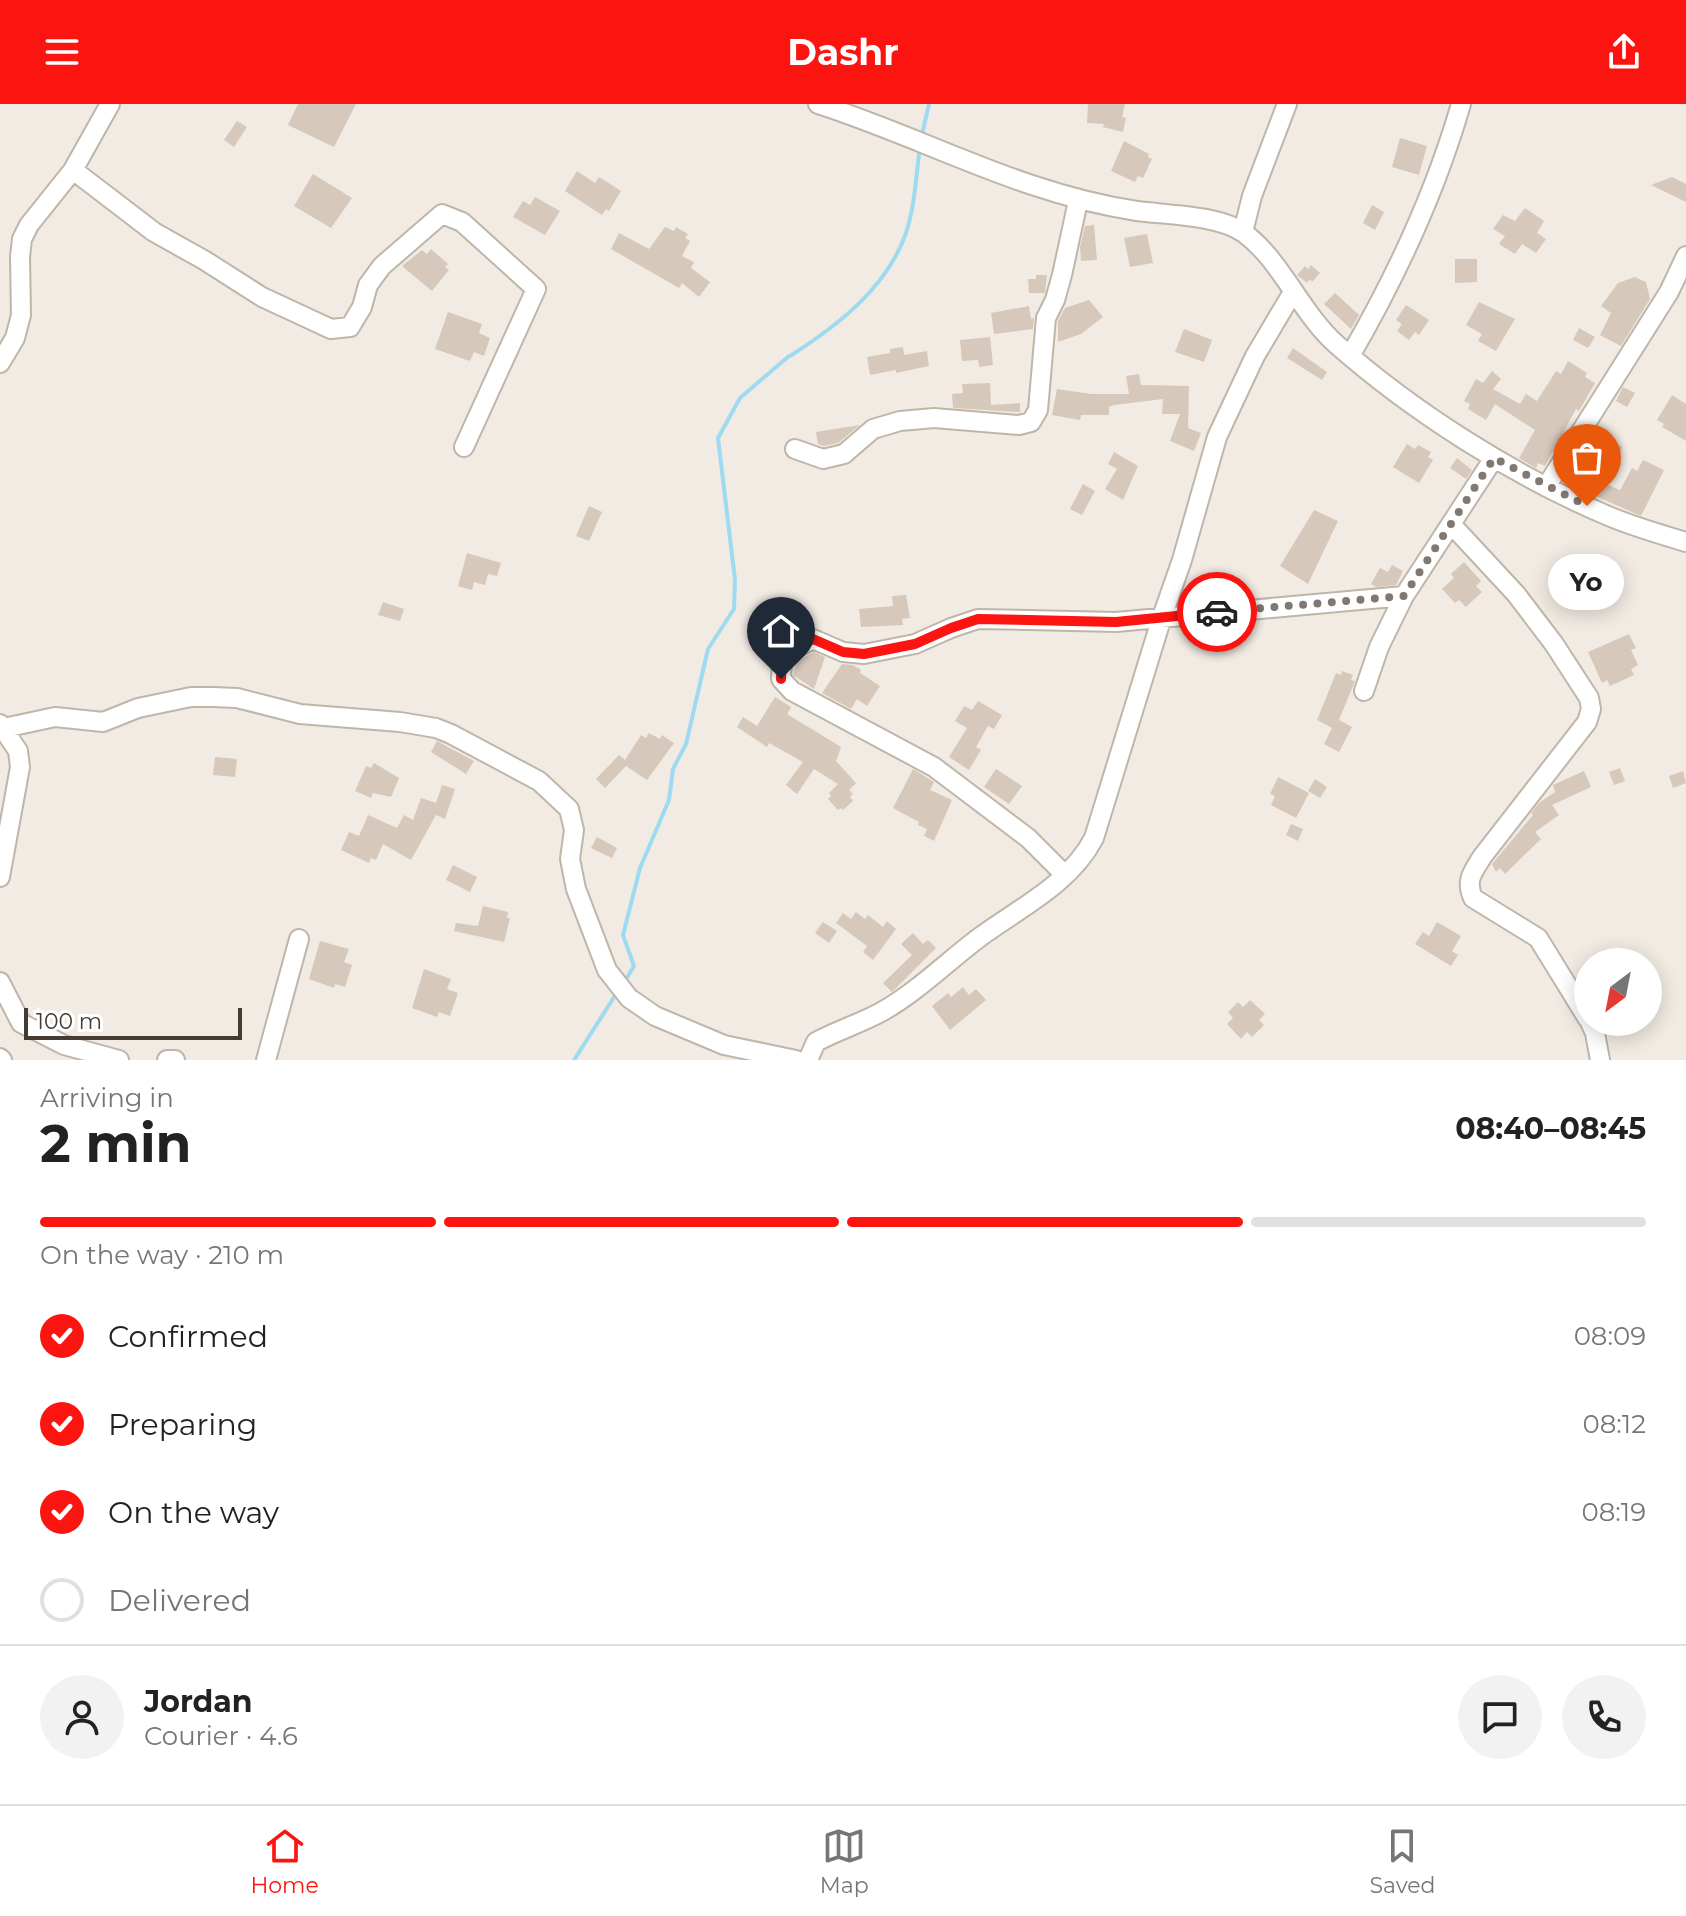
<!DOCTYPE html>
<html lang="en">
<head>
<meta charset="utf-8">
<style>
  :root { --surface:#fff; --page:#f2f2f2; --text:#222; --muted:#767676; --line:#e0e0e0; --accent:#fc1410 }
  body { margin:0; font-family:Montserrat,sans-serif; background:var(--page); color:var(--text); height:100vh; display:flex; flex-direction:column; font-size:30px; white-space:nowrap }
  * { box-sizing:border-box; margin:0 }
  p { font-size:26px; color:var(--muted) }
  .icon { flex:none; width:44px; height:44px; fill:none; stroke:currentColor; stroke-width:2; stroke-linecap:round; stroke-linejoin:round }
  .map { position:relative; height:956px; overflow:hidden }
  .side { display:flex; flex-direction:column; background:var(--surface); flex:1 }
  .side>* { flex:none }
  .needle { width:52px; rotate:212deg }
  .controls { position:absolute; left:1574px; top:844px; display:grid; gap:16px }
  .controls a { display:grid; place-items:center; width:88px; height:88px; border-radius:50%; background:var(--surface); box-shadow:0 4px 20px #0003; font-size:40px }
  .scale { position:absolute; left:24px; bottom:20px; width:218px; box-sizing:border-box; padding-left:8px; border:4px solid #443b33; border-top:0; font-size:22px; line-height:28px; white-space:nowrap; color:#443b33; -webkit-text-stroke:6px #fff; paint-order:stroke }
  .pin { position:absolute; display:grid; place-items:center; width:68px; height:68px; color:#fff; margin:-82px -34px; border-radius:50% 50% 50% 0; rotate:-45deg; box-shadow:0 0 8px #0007 }
  .pin .icon { rotate:45deg }
  .courier { position:absolute; display:grid; place-items:center; width:80px; height:80px; margin:-40px; border:6px solid #fc1410; border-radius:50%; background:#fff; color:#222; box-shadow:0 2px 10px #0007 }
  .bubble { position:absolute; height:56px; border-radius:28px; background:var(--surface); box-shadow:0 4px 20px #0003; font-size:26px; font-weight:700; line-height:56px; text-align:center }
  .head em { font-style:normal; font-weight:700 }
  .head div { display:flex; flex-direction:column-reverse }
  .head { display:flex; align-items:center; justify-content:space-between; height:136px; padding:0 40px }
  h1 { font-size:52px; font-weight:700; line-height:60px }
  .bar { display:grid; grid-template-columns:repeat(4,1fr); gap:12px 8px; align-content:center; height:96px; padding:0 40px }
  .bar i { height:10px; border-radius:6px; background:var(--line) }
  .bar .selected { background:var(--accent) }
  .bar p { grid-column:span 4 }
  .line { display:flex; align-items:center; gap:20px; padding:0 40px; border-top:2px solid var(--line) }
  .line div { flex:1 }
  .round { display:grid; place-items:center; flex:none; width:84px; height:84px; border-radius:42px; background:var(--page) }
  ol { padding:0 40px; list-style:none }
  li { display:flex; align-items:center; gap:24px; height:88px }
  li p { margin-inline-start:auto }
  li .icon { padding:8px; border-radius:50%; background:var(--accent); color:#fff; stroke-width:4 }
  li:last-child { color:var(--muted) }
  li i { width:44px; height:44px; border:4px solid var(--line); border-radius:50% }
  header { display:flex; justify-content:space-between; align-items:center; height:104px; padding:0 40px; background:var(--accent); color:#fff; font-size:36px; font-weight:700 }
  .tab-bar { display:flex; justify-content:space-around; align-items:center; height:112px; border-top:2px solid var(--line); background:var(--surface); font-size:22px; color:var(--muted) }
  .tab-bar a { display:grid; justify-items:center; gap:4px }
  .tab-bar .selected { color:var(--accent) }
  .map>svg:first-child { display:block }
  .lines { fill:none; stroke-linecap:round; stroke-linejoin:round }
  .stream { stroke:#9edaf0; stroke-width:4 }
  .building { fill:#d6c8bb }
  .minor-casing { stroke:#c0b5a9; stroke-width:22 }
  .minor { stroke:#fff; stroke-width:18 }
  .done { stroke:#817971; stroke-width:8; stroke-dasharray:0 14.4 }
  .route { stroke:#fc1410; stroke-width:10 }
</style>
</head>
<body>
<header><svg class="icon" aria-label="menu" viewBox="0 0 24 24"><path d="M4 6h16M4 12h16M4 18h16"/></svg>Dashr<svg class="icon" aria-label="share" viewBox="0 0 24 24"><path d="M12 15V3M7 8l5-5 5 5M5 13v7h14v-7"/></svg></header>
<div class="map">
<svg width="1686" height="956" viewBox="0 0 1686 956">
  <rect width="100%" height="100%" fill="#f2ebe3"/>
  <g class="lines">
    <path class="stream" d="M921,35L929,0
      M790,252C837,222 887,184 906,129C915,102 916,71 920,43
      M623,880L634,862L623,831L640,764L669,696L673,665L686,640L708,545L734,505L735,476L718,334L740,294L789,252
      M574,956L618,887"/>
  </g>
  <path class="building" d="M298,0H356L334,43L288,21Z
    M1088,0H1125L1122,13L1126,14L1123,28L1103,23L1104,20L1087,19Z
    M237,17L247,23L234,43L224,36Z
    M1400,34L1427,42L1419,71L1392,63Z
    M1124,37L1149,50L1148,53L1152,55L1143,74L1138,72L1135,78L1111,67Z
    M577,67L595,79L599,73L621,87L609,107L606,105L602,111L565,87Z
    M313,70L352,94L331,124L294,102Z
    M1672,73L1686,80V98L1651,81Z
    M535,93L560,107L545,131L513,113L523,97L530,101Z
    M1372,101L1384,108L1375,126L1363,119Z
    M1525,104L1544,117L1537,129L1546,135L1536,149L1522,140L1515,150L1499,140L1505,132L1493,125L1503,111L1515,117Z
    M1094,121L1097,156L1081,157L1080,143L1085,122Z
    M665,123L674,127L676,123L688,130L685,134L690,137L682,152L694,158L691,164L710,178L699,193L682,179L679,184L611,145L619,129L649,145Z
    M1147,130L1153,159L1130,163L1124,134Z
    M431,145L448,160L445,163L449,166L432,187L402,162L422,146L427,150Z
    M1455,155H1477V178L1455,179Z
    M1311,161L1320,169L1312,178L1310,175L1307,179L1297,171L1305,162L1308,165Z
    M1036,171H1047L1045,189H1029L1028,175H1036Z
    M1635,173L1646,178L1650,195L1621,242L1600,231L1611,209L1601,202L1618,179Z
    M1335,189L1359,211L1351,225L1324,200Z
    M1089,196L1103,213L1081,230L1058,238V217L1065,204Z
    M1479,198L1515,215L1496,247L1478,237L1482,230L1466,221Z
    M1406,201L1429,216L1419,231L1415,228L1409,236L1397,227L1402,220L1396,216Z
    M1029,202L1031,215L1034,214L1033,225L994,230L991,209Z
    M448,208L482,220L479,229L490,234L484,252L474,248L470,257L435,245Z
    M1579,224L1595,233L1588,244L1573,236Z
    M1184,225L1212,236L1204,258L1175,248Z
    M990,233L993,261L979,263L978,256L962,257L960,236Z
    M903,243L904,251L927,247L929,262L896,269V266L870,271L867,253L890,249V245Z
    M1293,244L1327,268L1322,276L1287,254Z
    M1568,257L1587,269L1585,273L1595,279L1579,307L1576,305L1545,362L1538,359L1536,364L1519,354L1535,326L1495,300L1486,316L1468,305L1470,300L1464,297L1476,275L1483,279L1492,267L1501,275L1493,285L1520,300L1526,290L1537,297L1556,267L1561,270Z
    M1139,270L1141,281L1189,282L1188,324L1201,329L1194,347L1170,337L1180,310H1162L1163,295L1114,301L1109,303V311H1081L1080,316L1052,311L1057,285L1091,290H1129L1126,272Z
    M990,279L991,301L1020,299V308L953,304L952,290L963,289L962,280Z
    M1623,283L1635,289L1627,303L1616,297Z
    M1672,291L1686,300V337L1662,323L1664,320L1657,316Z
    M860,321L838,339L824,342L818,340L816,328Z
    M1595,328L1622,343L1614,357L1593,345L1585,371L1620,386L1632,364L1637,367L1643,356L1664,366L1641,412L1566,379V374Z
    M1407,340L1415,345L1418,341L1431,348L1428,353L1433,356L1419,379L1393,363Z
    M1114,348L1138,362L1123,396L1105,385L1117,365L1108,360Z
    M1457,354L1472,366L1466,375L1450,364Z
    M1083,380L1095,387L1082,411L1070,405Z
    M589,402L602,408L589,437L576,432Z
    M1314,406L1338,417L1308,480L1280,462Z
    M467,449L501,459L497,472L488,470L485,481L474,478L472,486L458,482Z
    M1464,458L1481,477L1476,482L1482,488L1466,503L1459,496L1455,499L1442,485L1454,474L1451,470Z
    M1392,461L1403,467L1396,481L1376,483L1371,480L1380,464L1388,468Z
    M906,491L910,514L902,515L903,521L861,523L859,505L893,502L892,492Z
    M383,498L404,505L400,517L378,511Z
    M1629,530L1636,544L1631,546L1638,561L1631,565L1634,571L1610,582L1607,576L1602,579L1588,548Z
    M814,548L825,553L814,585L793,571L797,557Z
    M842,560L853,561L861,566L860,569L880,582L867,602L857,595L851,605L822,589Z
    M1342,567L1353,571L1351,576L1355,577L1339,616L1352,623L1339,648L1324,640L1332,624L1317,616L1336,569L1341,571Z
    M775,593L791,603L787,610L841,643L836,657L856,679L849,686L853,690L850,693L853,697L843,706L841,704L838,706L828,695L831,692L829,689L838,680L814,665L797,690L786,681L803,658L769,639L767,643L737,623L743,613L757,622Z
    M978,597L1002,611L994,625L988,622L976,643L981,646L969,666L949,653L967,624L955,617L964,602L972,606Z
    M649,629L660,635L662,631L674,639L647,676L626,662L605,684L596,675L619,651L625,656L641,631L646,634Z
    M437,637L474,657L466,670L431,648Z
    M215,653L237,655L235,673L213,671Z
    M374,659L399,674L391,693L373,689L371,694L355,687L366,662L371,664Z
    M1620,664L1625,677L1614,681L1609,668Z
    M913,665L934,678L930,686L952,696L934,737L924,732L927,725L918,721L919,718L893,704Z
    M996,665L1022,682L1009,700L984,683Z
    M1584,667L1591,683L1552,701L1559,711L1535,728L1541,735L1505,770L1500,764L1496,768L1492,760L1533,711L1531,709L1539,699L1555,688L1553,681Z
    M1683,667L1686,679L1673,684L1669,672Z
    M1278,673L1309,689L1296,714L1271,701L1275,692L1270,690Z
    M1315,675L1327,683L1320,694L1308,687Z
    M442,681L455,685L445,715L436,711L411,756L383,740L376,756L371,754L369,759L341,746L349,728L359,732L368,711L397,724L404,711L413,716L421,694L436,699Z
    M1291,720L1303,725L1298,737L1286,731Z
    M597,733L617,744L612,754L591,744Z
    M453,761L477,773L470,788L446,776Z
    M483,802L508,808L507,814H510L504,838L454,827L456,819L478,822Z
    M856,808L865,815L868,811L883,823L887,817L896,825L873,856L863,848L867,842L836,819L843,809L851,815Z
    M823,818L837,827L829,839L815,829Z
    M1437,818L1461,832L1452,847L1458,851L1451,862L1415,840L1423,828L1429,832Z
    M913,829L923,840L928,836L936,844L892,888L883,879L912,851L901,840Z
    M320,837L349,845L344,858L352,861L345,883L335,880L334,884L309,875Z
    M424,865L451,875L447,885L458,889L450,912L439,908L437,913L412,904Z
    M963,883L969,891L976,885L986,896L950,926L932,902L948,889L951,893Z
    M1250,896L1265,910L1259,916L1264,921L1252,933L1247,928L1241,935L1227,920L1233,914L1228,908L1238,898L1243,903Z"/>
  <g class="lines">
    <g class="minor-casing">
      <path id="minor" d="M818,0C927,35 1022,90 1137,107C1167,111 1219,111 1244,129C1281,156 1301,209 1336,240C1412,307 1512,371 1606,411C1631,422 1659,430 1686,438
        M73,66L154,128L204,156L262,193L331,225L350,223L362,203L368,181L382,162L442,110L462,118L536,185L464,343
        M1243,128L1252,92L1287,0
        M1350,252C1397,171 1435,90 1461,0
        M0,259L15,234L21,211L20,153L22,135L29,121L73,66L110,0
        M795,345L823,355L844,350L873,325L900,317L934,314L1019,321L1031,318L1038,306L1046,214L1055,196L1062,171L1078,97
        M1546,383L1669,188L1686,152
        M1451,420L1516,490L1554,540L1589,594L1591,605L1587,618L1482,753C1473,768 1465,776 1473,794L1538,834L1588,915
        M1364,587L1379,543L1404,492L1494,354
        M0,620L18,647L20,663L0,773
        M4,624L55,613L103,618L138,604L191,593H213L237,594L300,610L400,618L436,624L451,630L539,677L569,705L574,726L570,755L576,785L607,866L629,894L655,912L724,941L796,956
        M1065,771L1028,734L934,663L792,587L781,575C781,545 792,547 813,535L843,548L864,550L915,540L951,524L978,515L1116,518L1404,492
        M0,878L21,919L64,941L119,956
        M1590,918L1595,929L1600,956
        M0,954L2,956
        M167,956H175
        M266,956L299,835
        M808,956L816,938C838,926 862,919 883,907C918,887 948,857 980,833C1021,803 1070,780 1094,734L1162,513L1182,456L1217,333L1255,252L1293,188"/>
    </g>
    <use href="#minor" class="minor"/>
  </g>
  <g class="lines">
    <path class="done" d="M1217,508L1404,492L1494,354L1587,402"/>
    <path class="route" d="M781,575C781,545 792,547 813,535L843,548L864,550L915,540L951,524L978,515L1116,518L1217,508"/>
  </g>
</svg>
<div class="controls">
<a><svg class="needle" viewBox="-14 -14 28 28"><path d="M0-13l5 13h-10z" fill="#e53935"/><path d="M0 13l5-13h-10z" fill="#767676"/></svg></a>
</div>
<div class="scale">100 m</div>
<div class="pin" style="left:1587px;top:402px;background:#ea580c"><svg class="icon" aria-label="bag" viewBox="0 0 24 24"><path d="M5 8h14l-1 12H6zM9 8a3 3 0 0 1 6 0"/></svg></div>
<div class="pin" style="left:781px;top:575px;background:#1f2937"><svg class="icon" aria-label="home" viewBox="0 0 24 24"><path d="M3 11l9-7 9 7M6 9v11h12V9"/></svg></div>
<div class="courier" style="left:1217px;top:508px"><svg class="icon" aria-label="car" viewBox="0 0 24 24"><path d="M5 17H2v-5l4-1 3-4h7l3 4 3 1v5h-3M9 17h6M6 11h13"/><circle cx="7" cy="17" r="2"/><circle cx="17" cy="17" r="2"/></svg></div>
<div class="bubble" style="left:1548px;top:450px;width:76px">Yo</div>
</div>
<section class="side">
<div class="head"><div><h1>2 min</h1><p>Arriving in</p></div><em>08:40–08:45</em></div>
<div class="bar"><i class="selected"></i><i class="selected"></i><i class="selected"></i><i></i><p>On the way · 210 m</p></div>
<ol>
<li><svg class="icon" aria-label="check" viewBox="0 0 24 24"><path d="M5 12l5 5 9-10"/></svg>Confirmed<p>08:09</p></li>
<li><svg class="icon" aria-label="check" viewBox="0 0 24 24"><path d="M5 12l5 5 9-10"/></svg>Preparing<p>08:12</p></li>
<li><svg class="icon" aria-label="check" viewBox="0 0 24 24"><path d="M5 12l5 5 9-10"/></svg>On the way<p>08:19</p></li>
<li><i></i>Delivered</li>
</ol>
<div class="line" style="height:144px"><a class="round"><svg class="icon" aria-label="person" viewBox="0 0 24 24"><circle cx="12" cy="8" r="4"/><path d="M4 21q1-7 8-7t8 7"/></svg></a><div><b>Jordan</b><p>Courier · 4.6</p></div><a class="round"><svg class="icon" aria-label="chat" viewBox="0 0 24 24"><path d="M4 5h16v11H9l-5 4z"/></svg></a><a class="round"><svg class="icon" aria-label="phone" viewBox="0 0 24 24"><path d="M5 4h4l2 5-3 2q2 4 5 5l2-3 5 2v4C11 20 4 13 5 4z"/></svg></a></div>
</section>
<nav class="tab-bar">
<a class="selected"><svg class="icon" aria-label="home" viewBox="0 0 24 24"><path d="M3 11l9-7 9 7M6 9v11h12V9"/></svg>Home</a>
<a><svg class="icon" aria-label="map" viewBox="0 0 24 24"><path d="M3 6l6-2 6 2 6-2v14l-6 2-6-2-6 2zM9 4v14M15 6v14"/></svg>Map</a>
<a><svg class="icon" aria-label="saved" viewBox="0 0 24 24"><path d="M7 4h10v16l-5-4-5 4z"/></svg>Saved</a>
</nav>
</body>
</html>
